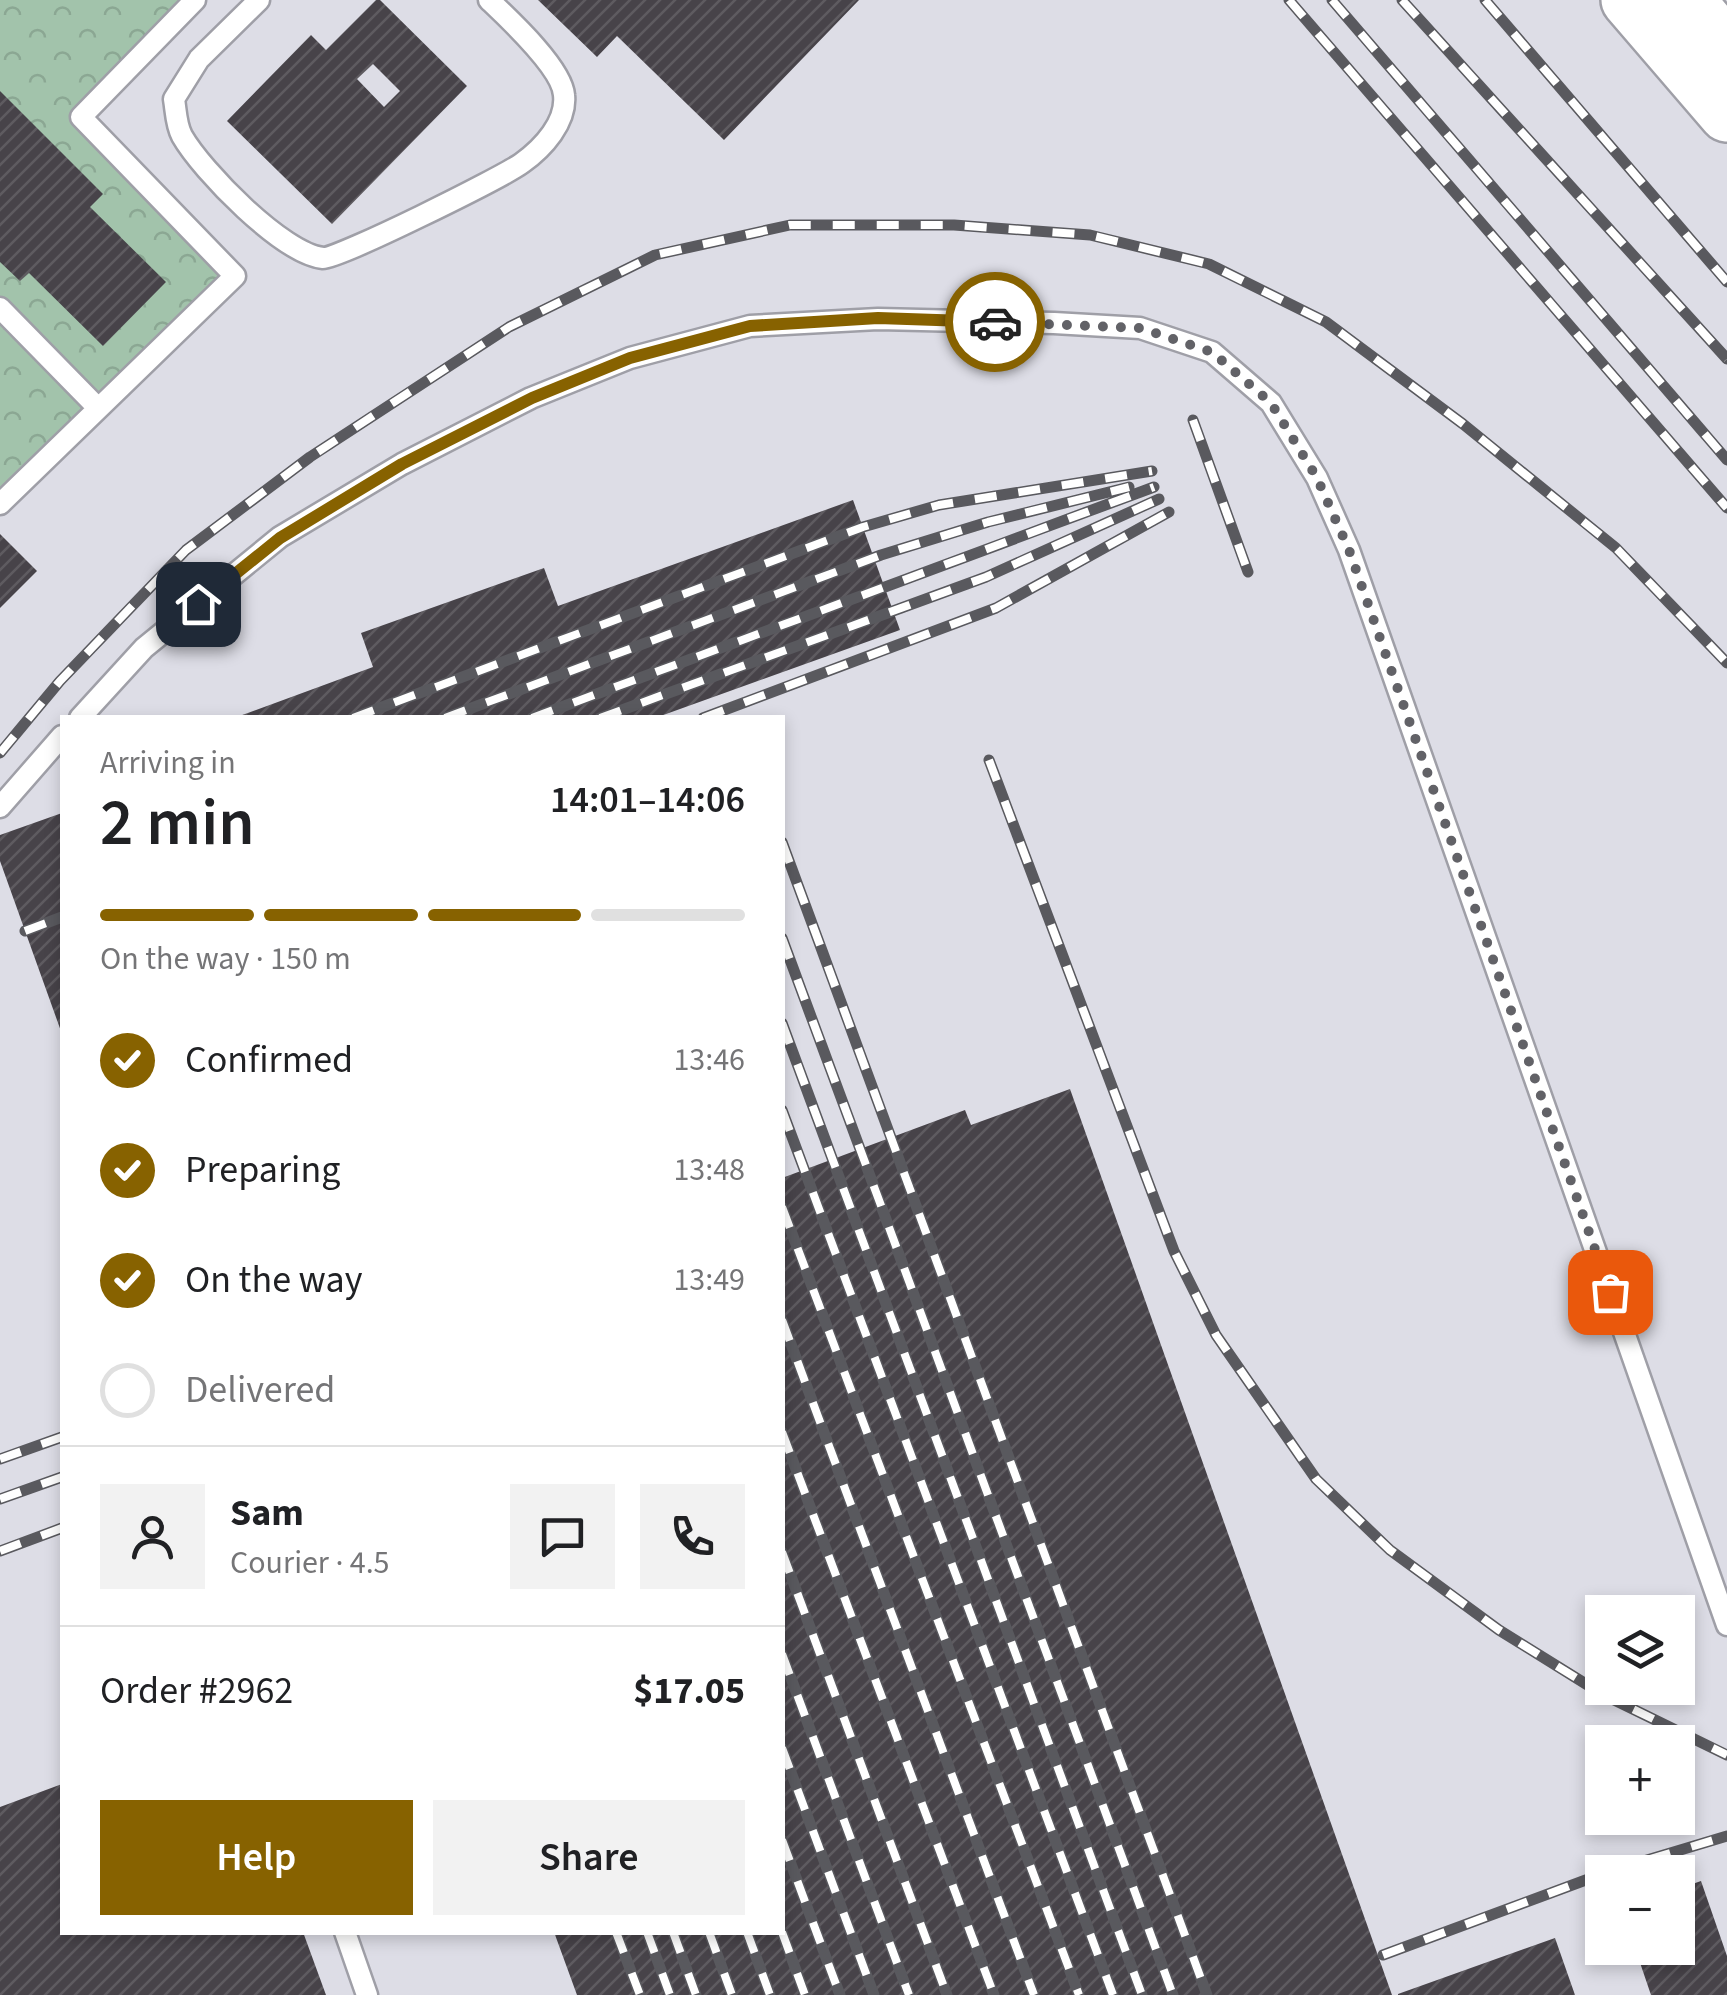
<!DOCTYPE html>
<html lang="en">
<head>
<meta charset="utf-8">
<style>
  :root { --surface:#fff; --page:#f2f2f2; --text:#202124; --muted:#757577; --line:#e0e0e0; --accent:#876200 }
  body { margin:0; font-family:"Source Sans 3",sans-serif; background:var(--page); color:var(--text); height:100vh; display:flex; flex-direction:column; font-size:38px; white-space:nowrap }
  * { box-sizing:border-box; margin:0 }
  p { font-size:32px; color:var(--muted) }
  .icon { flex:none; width:55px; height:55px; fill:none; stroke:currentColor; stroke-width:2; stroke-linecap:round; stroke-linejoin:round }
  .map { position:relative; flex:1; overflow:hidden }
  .side { position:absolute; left:60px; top:715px; width:725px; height:1220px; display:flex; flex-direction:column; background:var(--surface); border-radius:0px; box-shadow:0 5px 15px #0003 }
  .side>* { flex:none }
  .fabs { position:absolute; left:1585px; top:1595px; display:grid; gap:20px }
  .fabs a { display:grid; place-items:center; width:110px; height:110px; border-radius:0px; background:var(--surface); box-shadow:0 5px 15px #0003; font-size:50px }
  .pin { position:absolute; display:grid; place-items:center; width:85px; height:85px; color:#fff; margin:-42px; border-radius:20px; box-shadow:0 5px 15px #0006 }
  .courier { position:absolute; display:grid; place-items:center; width:100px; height:100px; margin:-50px; border:8px solid #876200; border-radius:50%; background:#fff; color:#222; box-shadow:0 2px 12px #0007 }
  .summary em { font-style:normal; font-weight:600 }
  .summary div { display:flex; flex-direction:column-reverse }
  .summary { display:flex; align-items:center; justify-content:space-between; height:170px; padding:0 40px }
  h1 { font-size:65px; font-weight:600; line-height:75px }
  .bar { display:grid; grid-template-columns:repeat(4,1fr); gap:15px 10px; align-content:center; height:120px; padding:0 40px }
  .bar i { height:12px; border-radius:8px; background:var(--line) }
  .bar .active { background:var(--accent) }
  .bar p { grid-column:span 4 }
  .line { display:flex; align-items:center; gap:25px; padding:0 40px; border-top:2px solid var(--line) }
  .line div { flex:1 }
  .round { display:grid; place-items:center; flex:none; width:105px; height:105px; border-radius:0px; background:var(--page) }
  ol { padding:0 40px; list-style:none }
  li { display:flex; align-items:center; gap:30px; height:110px }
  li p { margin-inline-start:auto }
  li .icon { padding:10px; border-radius:50%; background:var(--accent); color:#fff; stroke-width:4 }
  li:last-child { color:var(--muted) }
  li i { width:55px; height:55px; border:5px solid var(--line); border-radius:50% }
  .primary-button { display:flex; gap:20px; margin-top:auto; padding:20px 40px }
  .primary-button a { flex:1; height:115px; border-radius:0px; background:var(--accent); color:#fff; font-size:40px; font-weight:600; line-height:115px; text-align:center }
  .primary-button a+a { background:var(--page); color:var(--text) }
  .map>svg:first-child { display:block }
  .park { fill:url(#park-crowns) }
  .building { fill:url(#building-hatch); fill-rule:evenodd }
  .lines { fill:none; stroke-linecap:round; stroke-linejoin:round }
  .lane-casing { stroke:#9f9fa7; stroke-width:25 }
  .primary-casing { stroke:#9f9fa7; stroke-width:60 }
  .lane { stroke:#fff; stroke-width:20 }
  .primary { stroke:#fff; stroke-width:55 }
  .rail-casing { stroke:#59595e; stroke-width:11 }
  .rail { stroke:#fff; stroke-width:8; stroke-dasharray:22; stroke-linecap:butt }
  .done { stroke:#626267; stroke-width:10; stroke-dasharray:0 18 }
  .route { stroke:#876200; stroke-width:12 }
</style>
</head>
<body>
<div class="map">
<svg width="1727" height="1995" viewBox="0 0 1727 1995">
  <defs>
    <pattern id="park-crowns" width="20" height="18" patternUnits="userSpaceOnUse" patternTransform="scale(2.5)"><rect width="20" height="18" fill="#a2c3ab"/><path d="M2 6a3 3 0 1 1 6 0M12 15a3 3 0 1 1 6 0" fill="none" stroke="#8ba793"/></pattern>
    <pattern id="building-hatch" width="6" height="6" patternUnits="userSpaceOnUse" patternTransform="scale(2.5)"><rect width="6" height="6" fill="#474349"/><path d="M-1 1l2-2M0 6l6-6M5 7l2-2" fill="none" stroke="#5e5b60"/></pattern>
  </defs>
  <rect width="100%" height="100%" fill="#dddde6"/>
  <path class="park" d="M0,0H195L81,117L235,276L0,504Z"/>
  <path class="building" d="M376,0H380L467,86L332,224L227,121L311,35L326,50ZM373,64L400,91L384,107L357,79Z
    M538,0H859L724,140L617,36L597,57Z
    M0,91L103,194L90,207L166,282L103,346L29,273L20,281L0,262Z
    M853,500L900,630L655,718H234L373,667L361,633L544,568L558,606Z
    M0,534L37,571L0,608Z
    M62,813V1034L0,861V835Z
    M1070,1089L1392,1995H577L554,1932H782V1178L965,1110L971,1125Z
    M62,1784V1932H303L326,1995H0V1807Z
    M1701,1881L1727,1956V1995H1651L1635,1948H1678V1889Z
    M1555,1938L1575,1995H1398V1994Z"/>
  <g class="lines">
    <g class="lane-casing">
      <path id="lane" d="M259,0L199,59L174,99C176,111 176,125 182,136C202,171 283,254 323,258C338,259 503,177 522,163C543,148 567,122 564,95C562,68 509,19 489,0
        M0,308L98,408
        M0,504L235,276L81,117L195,0
        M80,718L144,648L280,537L402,464L531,398L630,358L750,326L878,319L1054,323L1140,328L1212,352L1271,403L1317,478L1349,550L1727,1625
        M0,807L62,736
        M345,1932L367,1995"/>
    </g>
    <g class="primary-casing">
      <path id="primary" d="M1629,0L1727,114
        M1686,0L1727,48"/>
    </g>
    <use href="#lane" class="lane"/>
    <use href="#primary" class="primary"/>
    <g class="rail-casing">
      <path id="rail" d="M1289,0L1727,508
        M1332,0L1727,460
        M1402,0L1727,359
        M1485,0L1727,282
        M1193,420L1248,572
        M353,718L863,527L939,505L1152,471
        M445,718L881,555L988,522L1129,487
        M532,718L1154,487
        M600,718L986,577L1159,499
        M703,718L996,608L1169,512
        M0,753L60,681L186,550L310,457L509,327L655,255L790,225H954L1090,235L1209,264L1326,322L1463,424L1616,548L1727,663
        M989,760L1174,1251L1216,1335L1316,1479L1390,1550L1499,1630L1602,1694L1727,1755
        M782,842L1207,1995
        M25,931L62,917
        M782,938L1173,1995
        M782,1023L1142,1995
        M782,1110L1113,1995
        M782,1207L1079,1995
        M782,1320L1034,1995
        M782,1432L994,1995
        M0,1459L62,1437
        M0,1499L62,1477
        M0,1551L62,1528
        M782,1552L947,1995
        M782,1654L909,1995
        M782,1748L874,1995
        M782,1840L840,1995
        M1607,1872L1727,1836
        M616,1932L640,1995
        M647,1932L670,1995
        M673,1932L696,1995
        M709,1932L732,1995
        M747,1932L770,1995
        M782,1932L805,1995
        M1383,1955L1602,1874"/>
    </g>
    <use href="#rail" class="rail"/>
  </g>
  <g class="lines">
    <path class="done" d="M995,322L1140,328L1212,352L1271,403L1317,478L1349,550L1610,1292"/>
    <path class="route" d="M198,604L280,538L402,464L532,398L630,358L750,326L878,318L995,322"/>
  </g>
</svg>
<div class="fabs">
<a><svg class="icon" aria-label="layers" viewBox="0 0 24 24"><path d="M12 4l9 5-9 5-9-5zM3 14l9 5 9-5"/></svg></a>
<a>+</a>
<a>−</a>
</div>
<div class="pin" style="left:1610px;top:1292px;background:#ea580c"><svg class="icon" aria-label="bag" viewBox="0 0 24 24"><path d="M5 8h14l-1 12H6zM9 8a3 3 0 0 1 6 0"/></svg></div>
<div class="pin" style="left:198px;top:604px;background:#1f2937"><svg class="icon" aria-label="home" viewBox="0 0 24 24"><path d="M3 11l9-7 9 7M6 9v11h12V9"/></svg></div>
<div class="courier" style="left:995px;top:322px"><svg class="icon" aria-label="car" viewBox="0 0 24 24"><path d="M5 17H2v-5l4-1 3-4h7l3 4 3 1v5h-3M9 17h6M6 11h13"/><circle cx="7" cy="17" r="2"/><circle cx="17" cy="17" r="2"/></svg></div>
<section class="side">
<div class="summary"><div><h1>2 min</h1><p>Arriving in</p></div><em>14:01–14:06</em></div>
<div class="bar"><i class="active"></i><i class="active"></i><i class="active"></i><i></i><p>On the way · 150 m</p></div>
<ol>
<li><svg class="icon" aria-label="check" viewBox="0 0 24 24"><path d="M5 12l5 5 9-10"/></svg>Confirmed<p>13:46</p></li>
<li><svg class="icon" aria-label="check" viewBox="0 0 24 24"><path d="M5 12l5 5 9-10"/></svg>Preparing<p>13:48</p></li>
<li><svg class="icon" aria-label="check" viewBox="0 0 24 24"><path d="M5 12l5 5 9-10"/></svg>On the way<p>13:49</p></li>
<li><i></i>Delivered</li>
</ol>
<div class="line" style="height:180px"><a class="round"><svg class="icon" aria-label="person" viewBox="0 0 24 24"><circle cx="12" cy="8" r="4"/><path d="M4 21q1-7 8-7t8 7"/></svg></a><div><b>Sam</b><p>Courier · 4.5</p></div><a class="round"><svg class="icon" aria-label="chat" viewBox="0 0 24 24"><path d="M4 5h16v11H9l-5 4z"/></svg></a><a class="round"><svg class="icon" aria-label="phone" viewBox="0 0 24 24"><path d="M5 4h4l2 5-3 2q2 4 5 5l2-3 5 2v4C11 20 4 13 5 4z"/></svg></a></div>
<div class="line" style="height:130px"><div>Order #2962</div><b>$17.05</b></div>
<div class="primary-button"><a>Help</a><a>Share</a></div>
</section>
</div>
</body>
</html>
